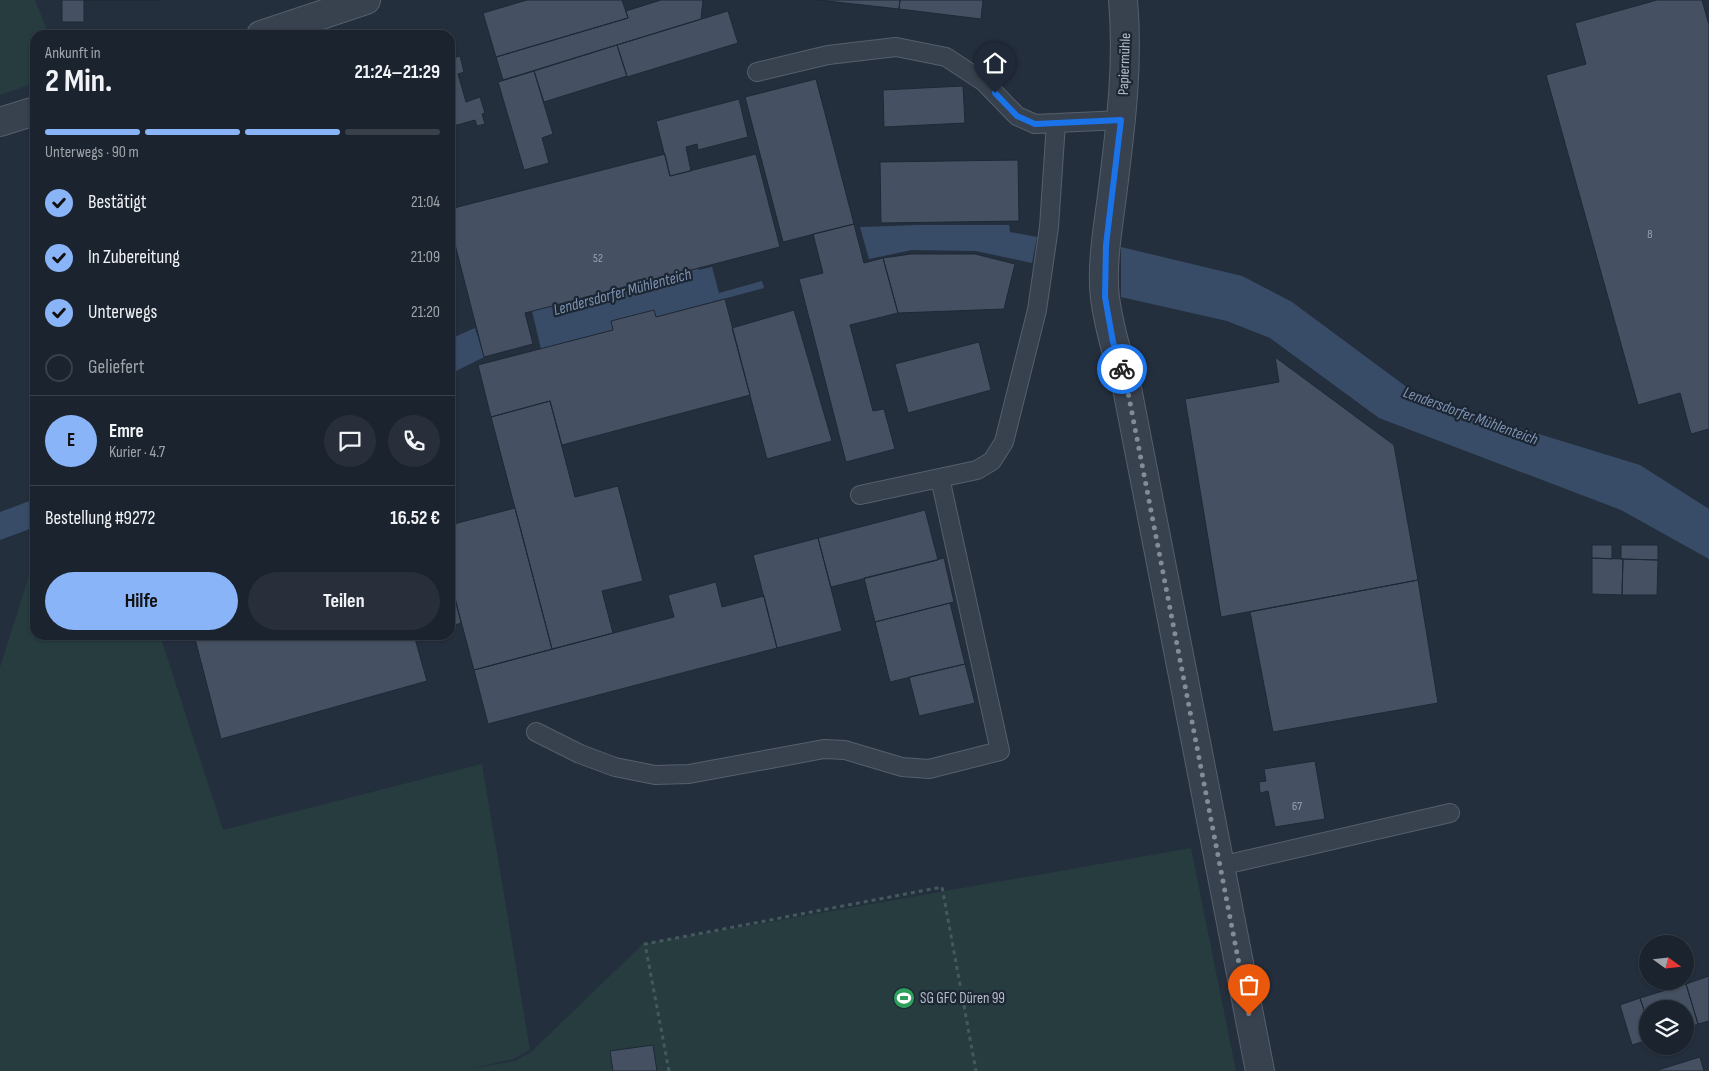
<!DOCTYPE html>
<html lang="de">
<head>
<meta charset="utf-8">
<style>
  :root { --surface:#1b232e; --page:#282f3a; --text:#f1f3f6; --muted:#a0a4aa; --line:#39404a; --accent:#8ab4f8 }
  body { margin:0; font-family:"Sofia Sans Condensed",sans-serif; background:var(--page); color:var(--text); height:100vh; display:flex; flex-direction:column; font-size:19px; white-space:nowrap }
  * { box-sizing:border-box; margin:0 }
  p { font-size:16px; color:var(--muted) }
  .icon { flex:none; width:28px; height:28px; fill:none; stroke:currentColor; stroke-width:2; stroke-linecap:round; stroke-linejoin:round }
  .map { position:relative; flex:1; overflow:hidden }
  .side { position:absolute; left:30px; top:30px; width:425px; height:610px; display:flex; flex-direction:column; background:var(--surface); border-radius:15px; box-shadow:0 1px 4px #0004,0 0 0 1px var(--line) }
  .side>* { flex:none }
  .needle { width:32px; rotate:105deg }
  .tools { position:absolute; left:1639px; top:935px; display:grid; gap:10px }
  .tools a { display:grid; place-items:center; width:55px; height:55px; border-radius:50%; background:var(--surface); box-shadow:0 1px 4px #0004,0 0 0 1px var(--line); font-size:25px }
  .pin { position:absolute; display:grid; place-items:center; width:42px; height:42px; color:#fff; margin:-51px -21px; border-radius:50% 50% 50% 0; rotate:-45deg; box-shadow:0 0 5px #0007 }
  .pin .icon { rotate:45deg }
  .courier { position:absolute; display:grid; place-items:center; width:50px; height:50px; margin:-25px; border:4px solid #1a73e8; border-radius:50%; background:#fff; color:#222; box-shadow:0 1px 6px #0007 }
  .head em { font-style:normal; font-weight:700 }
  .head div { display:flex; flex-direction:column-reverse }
  .head { display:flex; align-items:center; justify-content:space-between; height:85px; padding:0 15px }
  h1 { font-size:32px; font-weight:700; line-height:38px }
  .bar { display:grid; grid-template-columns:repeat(4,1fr); gap:8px 5px; align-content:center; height:60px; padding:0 15px }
  .bar i { height:6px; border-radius:4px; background:var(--line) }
  .bar .active { background:var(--accent) }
  .bar p { grid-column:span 4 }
  .line { display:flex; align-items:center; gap:12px; padding:0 15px; border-top:1px solid var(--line) }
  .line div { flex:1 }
  .round { display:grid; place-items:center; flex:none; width:52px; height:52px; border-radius:26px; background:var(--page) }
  ol { padding:0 15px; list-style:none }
  li { display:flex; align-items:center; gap:15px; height:55px }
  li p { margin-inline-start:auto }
  li .icon { padding:5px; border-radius:50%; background:var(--accent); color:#111; stroke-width:4 }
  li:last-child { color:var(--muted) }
  li i { width:28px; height:28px; border:2px solid var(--line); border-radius:50% }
  .cta { display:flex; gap:10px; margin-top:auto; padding:10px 15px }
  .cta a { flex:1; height:58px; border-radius:30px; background:var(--accent); color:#111; font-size:20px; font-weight:700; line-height:58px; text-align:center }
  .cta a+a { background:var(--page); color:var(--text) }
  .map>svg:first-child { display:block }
  .green { fill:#263c3f }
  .water { fill:#394c67 }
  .building { fill:#455162; stroke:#1f2835 }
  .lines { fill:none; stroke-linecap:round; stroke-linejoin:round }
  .service-casing { stroke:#565f6c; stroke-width:20 }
  .minor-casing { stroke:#565f6c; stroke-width:30 }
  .path { stroke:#44595c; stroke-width:3; stroke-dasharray:4 4; stroke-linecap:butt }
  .service { stroke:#38414e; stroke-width:18 }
  .minor { stroke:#38414e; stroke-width:28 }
  .done { stroke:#828b98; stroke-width:5; stroke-dasharray:0 9 }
  .route { stroke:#1a73e8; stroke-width:6 }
  .labels { text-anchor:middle; stroke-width:4.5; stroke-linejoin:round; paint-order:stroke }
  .number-label { font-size:12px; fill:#98a1af }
  .street-label { font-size:15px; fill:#b4bcc9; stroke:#1d2633 }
  .poi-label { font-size:15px; fill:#b4bcc9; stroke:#1d2633; text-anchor:start }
  .water-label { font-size:16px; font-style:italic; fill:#7c92b1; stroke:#1d2633 }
</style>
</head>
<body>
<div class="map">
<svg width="1709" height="1071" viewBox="0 0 1709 1071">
  <rect width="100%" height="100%" fill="#242f3e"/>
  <path class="green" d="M0,0H35L49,35H35V83L0,95Z
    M35,557V635H160L223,830L482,764L530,1050L513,1059L469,1069L515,1061L531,1052L643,944L1191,848L1236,1071H0V667Z"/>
  <path class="water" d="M919,225H1009L1010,232L1037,237L1032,263L976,251L912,250L869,259L860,227Z
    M1121,247L1242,276L1292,302L1412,391L1454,408L1640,465L1709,509V559L1621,510L1379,418L1270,338L1227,321L1121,297Z
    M697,267L699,270L712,267L719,293L762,281L764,288L656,317L654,310L613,330L541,349L532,311L696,269Z
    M475,328L484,357L450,374V339Z
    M35,499V527L0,540V512Z"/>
  <path class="building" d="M62,0H159H84V22H62Z
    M527,0H622L628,18L496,57L483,13Z
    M661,0H703L701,19L503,80L496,57L628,18L626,11Z
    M818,0H900L899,9Z
    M900,0H983L981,19L899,9Z
    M1657,0H1702L1709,25V429L1691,434L1680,393L1638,405L1546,75L1586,64L1575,23Z
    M728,11L738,43L627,77L617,45Z
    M617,45L627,76L544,102L534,71Z
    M450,47L453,58L460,56L464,72L458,74L466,102L480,97L485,113L482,114L485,124L477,126L475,120L450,127Z
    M534,71L553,134L542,138L549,163L524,170L498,82Z
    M816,79L854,224L783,242L745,97Z
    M963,86L965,123L884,127L883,90Z
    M739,99L748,137L698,150L697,144L686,147L691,171L670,176L656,121Z
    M665,154L670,176L756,154L780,247L525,313L533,344L484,357L450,225V209Z
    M1018,160L1019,221L881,223L880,162Z
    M854,224L864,263L883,258L898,313L850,325L873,411L884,409L895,449L846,462L799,279L823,273L813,234Z
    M911,254H975L1015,264L1004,309L898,313L883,258Z
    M725,299L750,395L562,445L550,401L491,417L478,365L613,330L611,321L654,310L656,317Z
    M794,310L832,441L767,459L732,328Z
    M979,342L991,390L908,413L895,364Z
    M1275,357L1394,445L1418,580L1221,617L1185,399L1279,382Z
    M550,401L575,497L618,486L643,581L602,591L613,633L552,649L491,417Z
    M515,508L552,649L474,670L450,580V525Z
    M925,510L938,560L831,587L818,538Z
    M818,538L842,631L777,648L753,555Z
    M1592,545H1612V559L1592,558Z
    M1621,545H1658V560L1621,559Z
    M944,558L954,602L875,622L864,578Z
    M1592,558L1623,559L1622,595L1592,594Z
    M1623,559L1658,560L1657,595H1622Z
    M1418,580L1438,703L1273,732L1250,612Z
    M716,582L722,607L764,596L777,648L488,724L474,670L674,617L668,595Z
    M455,598L461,623L450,627V600Z
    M950,603L965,664L890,682L875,622Z
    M194,635H414L427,681L221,739Z
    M965,664L975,703L919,716L909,677Z
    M1315,761L1325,819L1275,827L1268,791L1260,793L1259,782L1266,781L1264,769Z
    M1709,976V1021L1698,1024L1686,984Z
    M1686,984L1698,1024L1685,1029V1009H1648V1022L1640,998Z
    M1640,998L1648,1022V1040L1632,1045L1620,1005Z
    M653,1045L657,1071H613L610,1051Z
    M1700,1057L1704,1071H1655Z"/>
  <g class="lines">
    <g class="service-casing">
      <path id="service" d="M757,72L828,55L896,47L946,57L984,82L1017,116L1035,124L1121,120
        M860,495L977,470L992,461L1004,442L1037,310L1049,227L1056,123
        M536,732L580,754L615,767L655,775L689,774L824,749L845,750L902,767L929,769L1000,751L940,478
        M1220,866L1450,813"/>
    </g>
    <g class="minor-casing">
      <path id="minor" d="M1123,0C1129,66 1120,131 1112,196C1108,227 1101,267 1105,298C1109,327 1117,355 1126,383L1260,1071
        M261,35L366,0
        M0,122L35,111"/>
    </g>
    <path class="path" d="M669,1071L645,944L942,887L976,1071"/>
    <use href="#service" class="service"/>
    <use href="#minor" class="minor"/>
  </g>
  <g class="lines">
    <path class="done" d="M1122,369L1126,382L1249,1015"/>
    <path class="route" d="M995,93L1017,116L1035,124L1121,120L1106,245L1105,297L1113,342L1122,369"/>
  </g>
  <defs>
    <g id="stadium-disc" transform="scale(1.125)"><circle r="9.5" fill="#2e9e5b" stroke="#1d2633"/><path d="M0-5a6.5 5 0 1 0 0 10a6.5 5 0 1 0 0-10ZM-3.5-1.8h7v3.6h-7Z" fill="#fff"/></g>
  </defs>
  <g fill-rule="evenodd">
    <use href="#stadium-disc" x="904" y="998"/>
  </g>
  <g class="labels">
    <g class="number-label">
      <text x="1650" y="238">8</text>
      <text x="598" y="262">52</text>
      <text x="1297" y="810">67</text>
    </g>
    <g class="street-label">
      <text transform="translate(1124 64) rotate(-88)" y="5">Papiermühle</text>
    </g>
    <g class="poi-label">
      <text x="920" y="1003">SG GFC Düren 99</text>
    </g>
    <g class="water-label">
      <text transform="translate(622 291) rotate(-15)" y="6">Lendersdorfer Mühlenteich</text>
      <text transform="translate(1471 415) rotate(20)" y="6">Lendersdorfer Mühlenteich</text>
    </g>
  </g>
</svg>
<div class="tools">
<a><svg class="needle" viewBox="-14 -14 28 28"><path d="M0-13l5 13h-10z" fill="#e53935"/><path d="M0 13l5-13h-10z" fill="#a0a4aa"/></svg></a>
<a><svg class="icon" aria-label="layers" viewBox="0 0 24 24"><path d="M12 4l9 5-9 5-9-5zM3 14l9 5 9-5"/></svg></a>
</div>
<div class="pin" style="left:1249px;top:1015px;background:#ea580c"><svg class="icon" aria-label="bag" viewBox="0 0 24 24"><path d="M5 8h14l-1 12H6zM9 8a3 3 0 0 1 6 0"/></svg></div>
<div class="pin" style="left:995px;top:93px;background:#1f2937"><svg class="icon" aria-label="home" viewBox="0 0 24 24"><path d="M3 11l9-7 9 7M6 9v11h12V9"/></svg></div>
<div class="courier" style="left:1122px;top:369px"><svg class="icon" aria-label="bike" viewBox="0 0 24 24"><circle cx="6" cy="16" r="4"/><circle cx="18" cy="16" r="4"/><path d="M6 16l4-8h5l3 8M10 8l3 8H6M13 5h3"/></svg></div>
<section class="side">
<div class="head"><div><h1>2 Min.</h1><p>Ankunft in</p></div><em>21:24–21:29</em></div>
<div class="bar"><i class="active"></i><i class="active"></i><i class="active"></i><i></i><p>Unterwegs · 90 m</p></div>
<ol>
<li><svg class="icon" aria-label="check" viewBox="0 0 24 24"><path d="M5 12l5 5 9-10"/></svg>Bestätigt<p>21:04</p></li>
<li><svg class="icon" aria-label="check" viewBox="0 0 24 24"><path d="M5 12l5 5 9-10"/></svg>In Zubereitung<p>21:09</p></li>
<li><svg class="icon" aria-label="check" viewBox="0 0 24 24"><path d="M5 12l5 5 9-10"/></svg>Unterwegs<p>21:20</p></li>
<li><i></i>Geliefert</li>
</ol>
<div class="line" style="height:90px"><b class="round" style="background:var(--accent);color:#111">E</b><div><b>Emre</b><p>Kurier · 4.7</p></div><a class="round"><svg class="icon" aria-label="chat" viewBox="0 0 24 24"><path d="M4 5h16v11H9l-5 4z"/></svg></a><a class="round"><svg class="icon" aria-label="phone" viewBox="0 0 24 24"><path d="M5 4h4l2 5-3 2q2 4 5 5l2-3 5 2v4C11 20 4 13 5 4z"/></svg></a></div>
<div class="line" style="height:65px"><div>Bestellung #9272</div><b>16.52 €</b></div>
<div class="cta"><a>Hilfe</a><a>Teilen</a></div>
</section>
</div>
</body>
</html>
